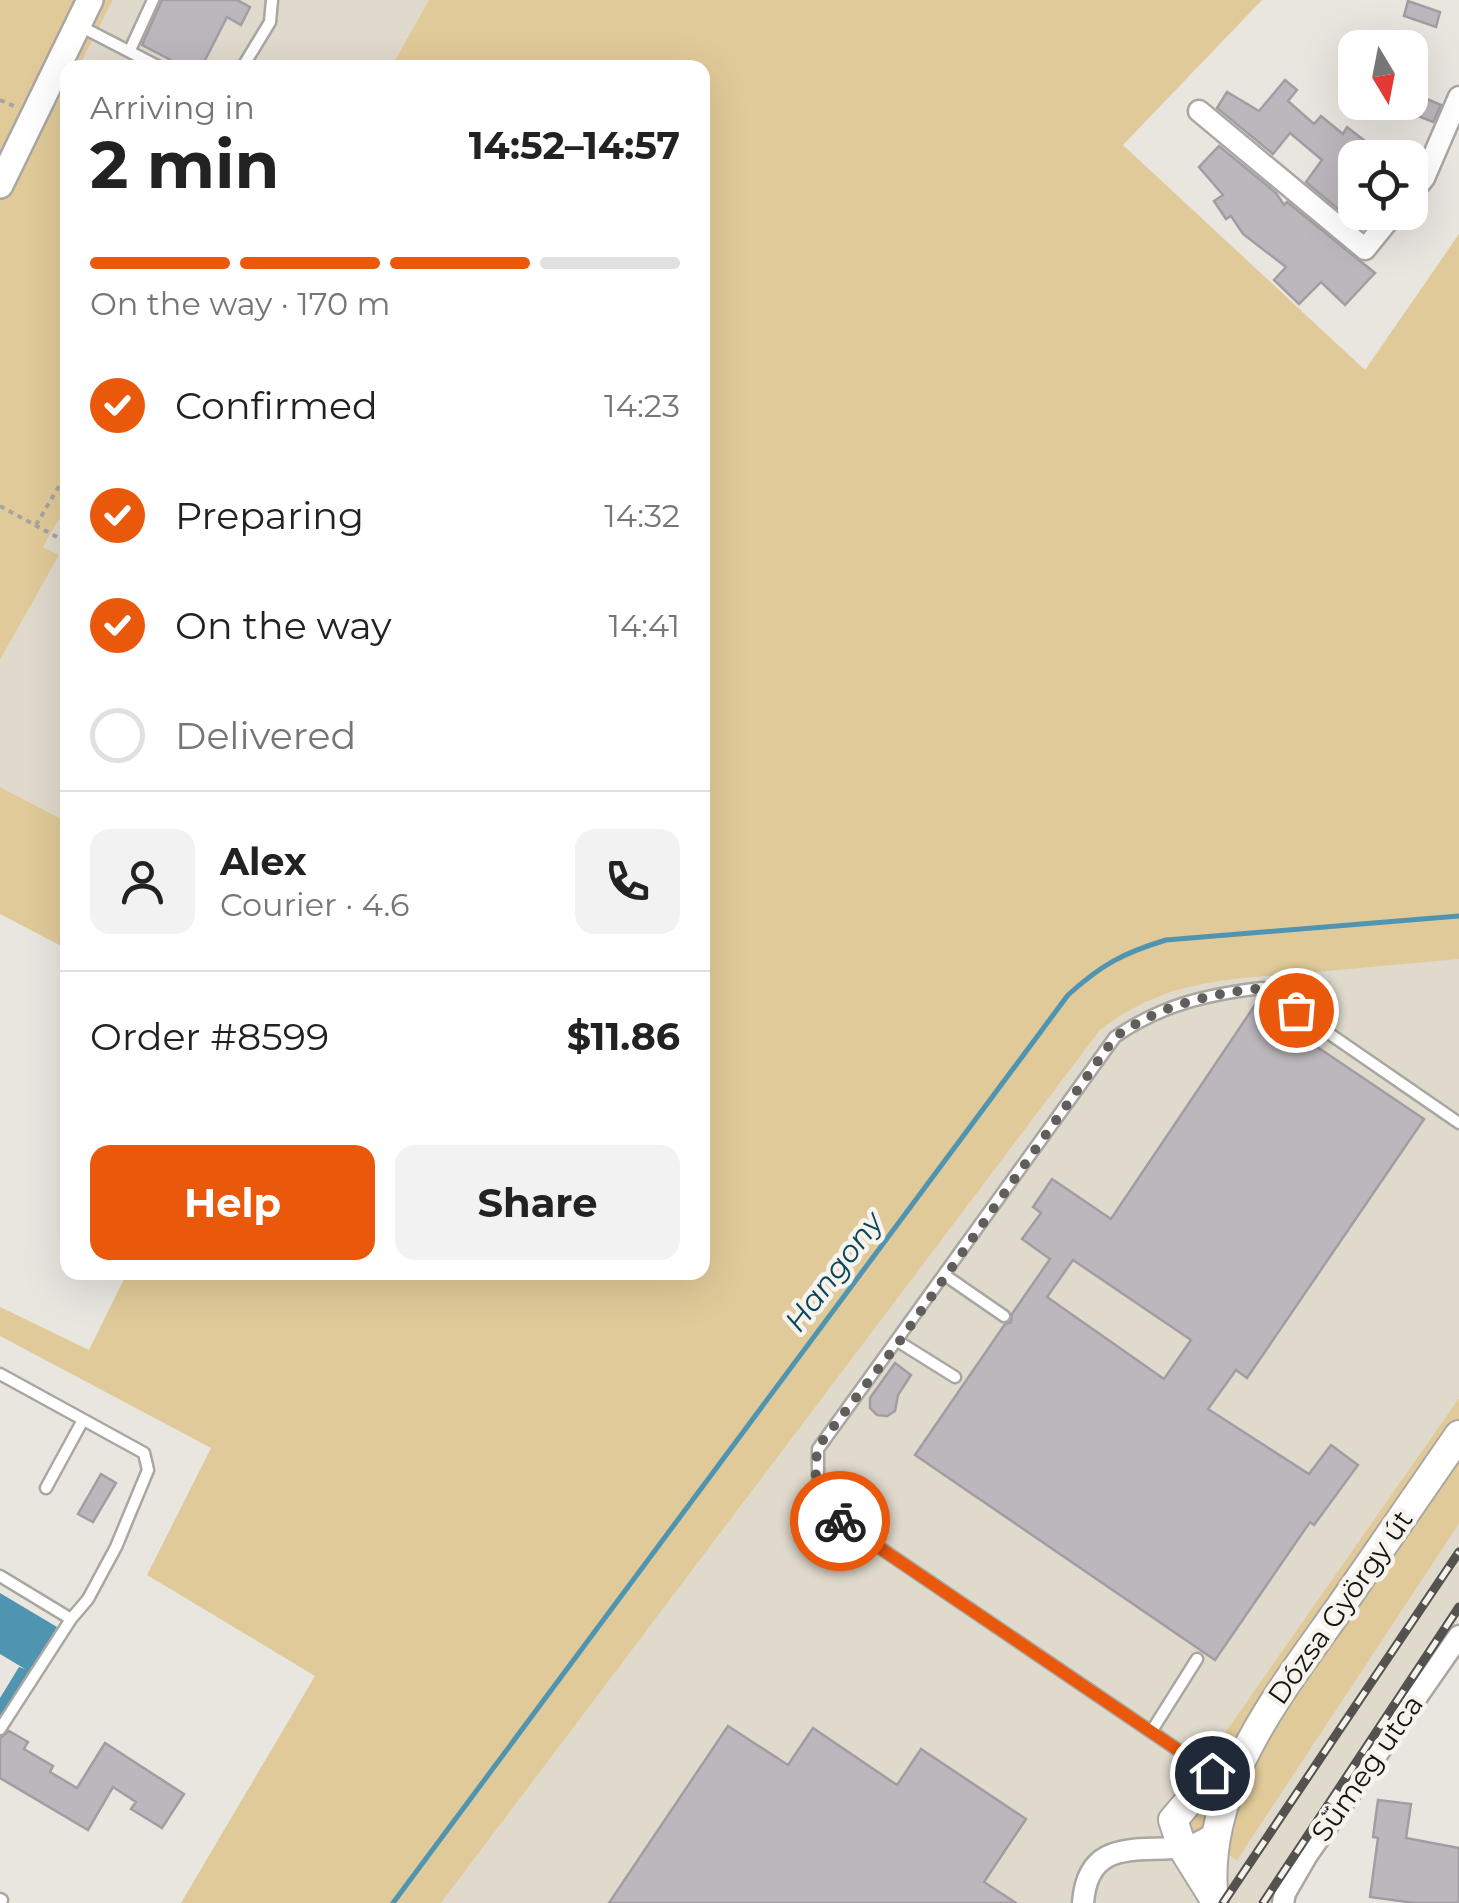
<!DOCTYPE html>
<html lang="en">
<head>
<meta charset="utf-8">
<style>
  :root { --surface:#fff; --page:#f2f2f2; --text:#222; --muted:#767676; --line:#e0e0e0; --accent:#ea580c }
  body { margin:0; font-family:Montserrat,sans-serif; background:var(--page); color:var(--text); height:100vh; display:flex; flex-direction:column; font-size:38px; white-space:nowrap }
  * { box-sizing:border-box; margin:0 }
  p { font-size:32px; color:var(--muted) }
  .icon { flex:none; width:55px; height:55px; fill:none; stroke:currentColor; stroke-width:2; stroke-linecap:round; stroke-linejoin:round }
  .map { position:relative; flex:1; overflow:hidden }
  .sheet { position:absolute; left:60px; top:60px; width:650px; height:1220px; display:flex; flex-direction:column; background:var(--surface); border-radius:20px; box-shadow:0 10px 40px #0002 }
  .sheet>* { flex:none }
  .needle { width:65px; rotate:170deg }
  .tools { position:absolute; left:1338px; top:30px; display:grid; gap:20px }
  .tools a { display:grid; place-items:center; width:90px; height:90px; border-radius:20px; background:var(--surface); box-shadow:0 10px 40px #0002; font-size:50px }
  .pin { position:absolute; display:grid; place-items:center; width:85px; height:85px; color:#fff; margin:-42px; border:5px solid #fff; border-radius:50%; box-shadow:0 2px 10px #0007 }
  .courier { position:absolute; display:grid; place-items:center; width:100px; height:100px; margin:-50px; border:8px solid #ea580c; border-radius:50%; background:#fff; color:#222; box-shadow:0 2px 12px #0007 }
  .overview em { font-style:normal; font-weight:700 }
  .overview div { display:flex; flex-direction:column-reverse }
  .overview { display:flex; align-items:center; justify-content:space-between; height:170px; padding:0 30px }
  h1 { font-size:65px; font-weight:700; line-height:75px }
  .bar { display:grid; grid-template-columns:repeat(4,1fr); gap:15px 10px; align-content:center; height:120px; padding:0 30px }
  .bar i { height:12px; border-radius:8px; background:var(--line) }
  .bar .active { background:var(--accent) }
  .bar p { grid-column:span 4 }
  .line { display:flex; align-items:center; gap:25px; padding:0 30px; border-top:2px solid var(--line) }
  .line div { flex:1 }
  .round { display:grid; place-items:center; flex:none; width:105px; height:105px; border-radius:20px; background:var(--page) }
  ol { padding:0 30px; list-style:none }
  li { display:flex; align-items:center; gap:30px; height:110px }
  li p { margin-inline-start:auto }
  li .icon { padding:10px; border-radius:50%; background:var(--accent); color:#fff; stroke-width:4 }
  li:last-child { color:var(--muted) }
  li i { width:55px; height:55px; border:5px solid var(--line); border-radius:50% }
  .action { display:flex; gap:20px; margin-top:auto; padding:20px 30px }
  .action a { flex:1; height:115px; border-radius:20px; background:var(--accent); color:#fff; font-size:40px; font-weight:700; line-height:115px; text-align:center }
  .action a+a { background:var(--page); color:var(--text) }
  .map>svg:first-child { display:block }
  .built { fill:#e0dacd }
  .green { fill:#e1ca99 }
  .water { fill:#4f94b0 }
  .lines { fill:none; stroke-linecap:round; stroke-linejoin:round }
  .stream { stroke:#4f94b0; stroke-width:5 }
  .building { fill:#bbb7bc; stroke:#a29da2; stroke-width:2.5; fill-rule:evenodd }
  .service-casing { stroke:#aaa7a2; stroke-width:15 }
  .minor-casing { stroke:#aaa7a2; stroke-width:25 }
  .tertiary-casing { stroke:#aaa7a2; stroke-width:30 }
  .secondary-casing { stroke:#aaa7a2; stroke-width:32 }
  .path { stroke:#a7a5a0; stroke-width:4; stroke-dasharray:5 5; stroke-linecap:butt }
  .service { stroke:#fff; stroke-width:10 }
  .minor { stroke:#fff; stroke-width:20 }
  .tertiary { stroke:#fff; stroke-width:25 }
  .secondary { stroke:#fff; stroke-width:28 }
  .rail-casing { stroke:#53524f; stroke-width:9 }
  .rail { stroke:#f6f3ed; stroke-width:5; stroke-dasharray:15; stroke-linecap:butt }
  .done { stroke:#5f5e5a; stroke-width:10; stroke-dasharray:0 18 }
  .route { stroke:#ea580c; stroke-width:12 }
  .labels { text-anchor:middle; stroke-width:9; stroke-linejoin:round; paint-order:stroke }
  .street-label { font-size:28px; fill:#151412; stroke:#f6f3ed }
  .water-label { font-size:30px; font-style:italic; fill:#0a465b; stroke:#f6f3ed }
</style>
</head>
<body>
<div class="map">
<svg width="1459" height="1903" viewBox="0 0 1459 1903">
  <rect width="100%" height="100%" fill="#e9e6e0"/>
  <path class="built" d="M113,0H429L391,67L79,68Z
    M67,503V822L0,787V660L58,556L43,547Z
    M1459,959V1398L1168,1816L1237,1859L1459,1524V1618L1272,1903H441L1100,1030L1137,1004L1185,987L1240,976Z"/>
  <path class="green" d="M0,0H113L79,67L68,68V503L43,547L59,555L0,660Z
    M429,0H1262L1123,145L1365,370L1459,234V959C1408,964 1356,968 1305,973C1227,979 1165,980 1100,1030L441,1903H181L315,1676L147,1575L211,1448L0,1336V1307L89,1350L127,1273L702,1272V68L391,67Z
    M0,787L67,822V949L0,914Z
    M1459,1398V1524L1237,1860L1167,1816Z"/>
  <path class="water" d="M0,1593L57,1627L4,1718L0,1716V1698L19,1667L25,1669L0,1654Z"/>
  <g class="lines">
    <path class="stream" d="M393,1903L1068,995C1101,965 1123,953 1166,940L1459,916"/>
  </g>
  <path class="building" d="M162,0H237L250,7L241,25L227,17L201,68H186L142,45Z
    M1408,1L1440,12L1436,27L1404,16Z
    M1285,80L1297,90L1288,101L1314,124L1321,116L1343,134L1347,127L1387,158H1355V212H1377L1362,229L1306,182L1322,160L1290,133L1273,154L1217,108L1227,92L1259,111Z
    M1410,92L1441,105L1433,122L1410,113Z
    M1219,146L1276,193L1284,205L1287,202L1375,273L1345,305L1321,282L1299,304L1274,280L1286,267L1243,234L1231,216L1226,219L1214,201L1223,195L1199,167Z
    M1255,1005L1424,1119L1247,1378L1236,1370L1208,1409L1309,1474L1331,1445L1358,1465L1314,1525L1310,1522L1215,1660L915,1455L1005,1324L1011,1322L1012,1314L1050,1259L1022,1239L1041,1213L1033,1207L1052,1179L1111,1219ZM1073,1260L1191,1340L1164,1379L1047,1297Z
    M895,1363L911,1375L898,1395L895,1411L887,1416L877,1415L870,1408V1398Z
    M101,1474L116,1483L93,1522L78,1514Z
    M728,1726L788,1765L813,1728L897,1785L921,1749L1026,1819L984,1882L1016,1903H609Z
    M9,1731L28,1742L24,1749L53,1766L50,1772L77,1788L105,1743L184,1794L162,1828L131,1809L136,1802L113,1787L88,1830L0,1778V1738Z
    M1378,1800L1411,1804L1406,1838L1459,1848V1903H1415L1370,1897L1378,1838L1373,1837Z"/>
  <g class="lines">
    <g class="service-casing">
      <path id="service" d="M78,25L161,68
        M130,50L153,0
        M242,68L270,22L272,0
        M946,1276L1004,1316
        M899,1342L955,1377
        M0,1374L144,1453L148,1470L116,1547L88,1599L71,1619L0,1729
        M46,1488L83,1420
        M0,1576L71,1619
        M1151,1732L1197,1659
        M1212,1773L833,1516L818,1484V1449L1115,1037C1161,1005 1208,994 1263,988L1459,1123
        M0,1899L2,1900"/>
    </g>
    <g class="minor-casing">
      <path id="minor" d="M1199,111L1365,249L1395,212
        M1410,195L1424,178L1459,97
        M1083,1903C1088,1833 1146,1855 1188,1846C1199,1844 1208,1837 1217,1832
        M1283,1903L1285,1893L1307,1855L1459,1636"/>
    </g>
    <g class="tertiary-casing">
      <path id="tertiary" d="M0,185L90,0"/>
    </g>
    <g class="secondary-casing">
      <path id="secondary" d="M1212,1895L1182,1847L1173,1820L1213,1773L1242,1759
        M1214,1903C1200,1789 1280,1693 1341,1606C1380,1549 1420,1492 1459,1435"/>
    </g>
    <path class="path" d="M0,100L14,106
      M0,506L68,543
      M36,525L68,471"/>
    <use href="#service" class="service"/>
    <use href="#minor" class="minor"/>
    <use href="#tertiary" class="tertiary"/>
    <use href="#secondary" class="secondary"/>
    <g class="rail-casing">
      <path id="rail" d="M1223,1903L1459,1552
        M1263,1903L1459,1607"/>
    </g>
    <use href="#rail" class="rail"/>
  </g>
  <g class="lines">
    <path class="done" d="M840,1521C817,1505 810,1470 820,1444L899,1342L1115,1037C1161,1005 1208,994 1263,988L1296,1010"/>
    <path class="route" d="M840,1521L1212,1773"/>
  </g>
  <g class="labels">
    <g class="street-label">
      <text transform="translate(1340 1607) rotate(-55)" y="10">Dózsa György út</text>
      <text transform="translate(1367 1768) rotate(-55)" y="10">Sümeg utca</text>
    </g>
    <g class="water-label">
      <text transform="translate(834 1272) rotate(-53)" y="10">Hangony</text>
    </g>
  </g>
</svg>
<div class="tools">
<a><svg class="needle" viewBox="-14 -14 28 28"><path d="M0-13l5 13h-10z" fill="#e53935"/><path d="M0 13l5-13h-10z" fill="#767676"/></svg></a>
<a><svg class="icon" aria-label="locate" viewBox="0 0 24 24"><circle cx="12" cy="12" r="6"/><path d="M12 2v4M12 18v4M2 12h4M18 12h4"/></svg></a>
</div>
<div class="pin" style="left:1296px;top:1010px;background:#ea580c"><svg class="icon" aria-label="bag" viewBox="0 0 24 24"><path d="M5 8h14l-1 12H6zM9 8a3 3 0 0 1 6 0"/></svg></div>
<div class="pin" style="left:1212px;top:1773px;background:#1f2937"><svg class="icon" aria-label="home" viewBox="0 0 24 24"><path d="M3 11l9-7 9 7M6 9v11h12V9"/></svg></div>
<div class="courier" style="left:840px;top:1521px"><svg class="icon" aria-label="bike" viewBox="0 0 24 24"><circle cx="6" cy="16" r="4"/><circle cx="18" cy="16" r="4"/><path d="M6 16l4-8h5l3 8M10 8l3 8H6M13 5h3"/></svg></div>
<section class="sheet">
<div class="overview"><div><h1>2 min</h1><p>Arriving in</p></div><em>14:52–14:57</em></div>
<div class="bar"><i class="active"></i><i class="active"></i><i class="active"></i><i></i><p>On the way · 170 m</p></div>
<ol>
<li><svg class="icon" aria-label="check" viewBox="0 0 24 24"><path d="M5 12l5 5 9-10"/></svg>Confirmed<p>14:23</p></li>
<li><svg class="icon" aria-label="check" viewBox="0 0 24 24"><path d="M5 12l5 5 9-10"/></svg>Preparing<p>14:32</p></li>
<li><svg class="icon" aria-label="check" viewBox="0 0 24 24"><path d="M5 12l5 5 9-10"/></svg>On the way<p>14:41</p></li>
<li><i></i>Delivered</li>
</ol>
<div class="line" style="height:180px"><a class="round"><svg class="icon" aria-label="person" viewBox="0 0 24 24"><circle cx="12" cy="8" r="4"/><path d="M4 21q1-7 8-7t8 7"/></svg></a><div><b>Alex</b><p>Courier · 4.6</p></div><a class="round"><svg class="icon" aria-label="phone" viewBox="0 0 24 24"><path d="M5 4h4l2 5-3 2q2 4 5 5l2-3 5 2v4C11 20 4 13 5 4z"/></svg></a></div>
<div class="line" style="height:130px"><div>Order #8599</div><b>$11.86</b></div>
<div class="action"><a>Help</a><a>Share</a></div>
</section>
</div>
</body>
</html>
